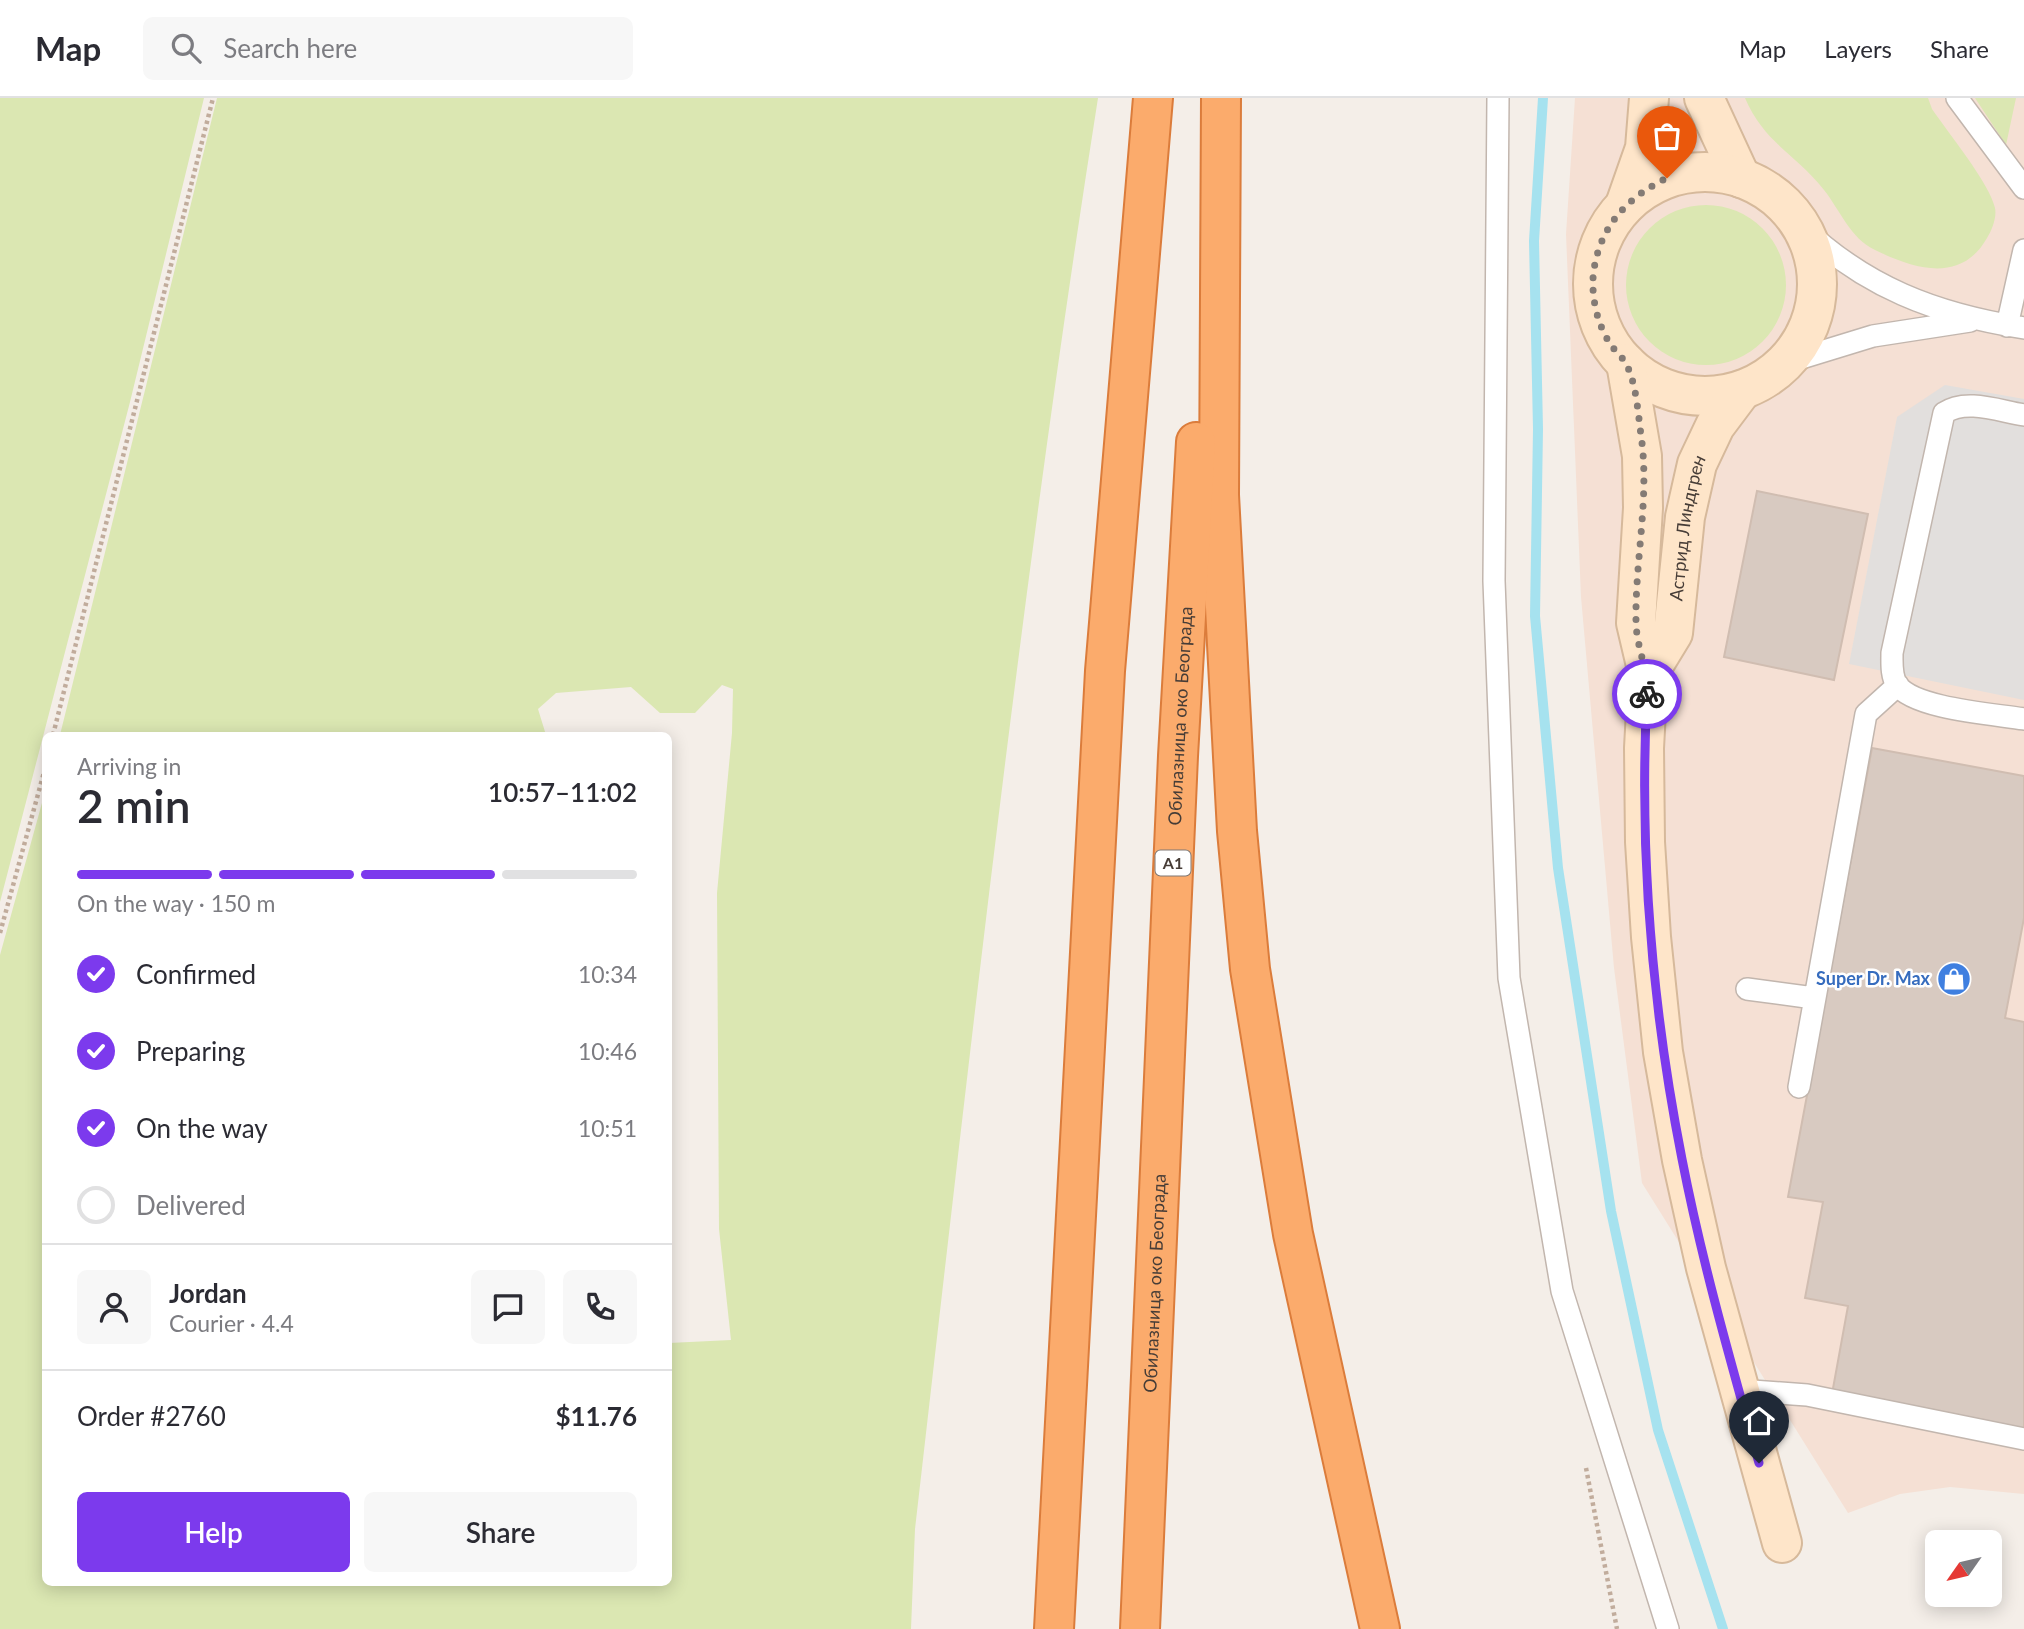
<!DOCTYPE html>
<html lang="en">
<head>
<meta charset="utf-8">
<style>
  :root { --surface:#fff; --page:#f7f7f7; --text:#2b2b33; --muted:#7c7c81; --line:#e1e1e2; --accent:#7c3aed }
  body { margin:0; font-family:Lato,sans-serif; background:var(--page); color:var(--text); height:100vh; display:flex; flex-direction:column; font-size:26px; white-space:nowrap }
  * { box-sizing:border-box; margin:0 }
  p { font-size:23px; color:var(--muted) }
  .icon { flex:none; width:38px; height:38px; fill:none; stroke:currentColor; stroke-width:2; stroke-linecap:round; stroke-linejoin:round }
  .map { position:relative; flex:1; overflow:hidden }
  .details { position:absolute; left:42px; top:634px; width:630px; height:854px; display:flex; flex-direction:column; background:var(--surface); border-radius:10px; box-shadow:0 4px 18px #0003 }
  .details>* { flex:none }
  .needle { width:46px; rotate:236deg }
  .controls { position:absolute; left:1925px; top:1432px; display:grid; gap:14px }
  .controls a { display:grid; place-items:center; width:77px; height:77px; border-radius:10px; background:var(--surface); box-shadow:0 4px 18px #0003; font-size:35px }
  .pin { position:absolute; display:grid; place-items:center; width:60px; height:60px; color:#fff; margin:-72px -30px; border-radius:50% 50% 50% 0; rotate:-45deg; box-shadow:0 0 7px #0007 }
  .pin .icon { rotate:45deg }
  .courier { position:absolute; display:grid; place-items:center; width:70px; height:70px; margin:-35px; border:5px solid #7c3aed; border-radius:50%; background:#fff; color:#222; box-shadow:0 2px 9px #0007 }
  .overview em { font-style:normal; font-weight:600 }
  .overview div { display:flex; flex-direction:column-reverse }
  .overview { display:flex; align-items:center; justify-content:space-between; height:119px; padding:0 35px }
  h1 { font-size:46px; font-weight:600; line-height:52px }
  .bar { display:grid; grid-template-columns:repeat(4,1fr); gap:10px 7px; align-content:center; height:84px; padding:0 35px }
  .bar i { height:9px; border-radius:5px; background:var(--line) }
  .bar .on { background:var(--accent) }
  .bar p { grid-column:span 4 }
  .line { display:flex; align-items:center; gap:18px; padding:0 35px; border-top:2px solid var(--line) }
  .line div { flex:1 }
  .round { display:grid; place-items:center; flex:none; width:74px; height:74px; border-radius:10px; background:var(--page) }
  ol { padding:0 35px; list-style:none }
  li { display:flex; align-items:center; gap:21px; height:77px }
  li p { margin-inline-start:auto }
  li .icon { padding:7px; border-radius:50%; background:var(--accent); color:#fff; stroke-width:4 }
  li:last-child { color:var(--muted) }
  li i { width:38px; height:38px; border:4px solid var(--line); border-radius:50% }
  .cta { display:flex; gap:14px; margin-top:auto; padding:14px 35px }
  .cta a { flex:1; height:80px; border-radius:10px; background:var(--accent); color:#fff; font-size:28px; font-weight:600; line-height:80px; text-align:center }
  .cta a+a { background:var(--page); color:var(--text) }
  header { display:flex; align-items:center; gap:42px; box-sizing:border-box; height:98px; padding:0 35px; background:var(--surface); border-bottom:2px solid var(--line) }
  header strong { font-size:33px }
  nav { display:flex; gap:38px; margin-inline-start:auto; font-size:24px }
  .search { width:490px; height:63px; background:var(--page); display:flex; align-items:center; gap:18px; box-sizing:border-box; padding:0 24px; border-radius:10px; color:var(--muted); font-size:26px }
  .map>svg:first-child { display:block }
  .commercial { fill:#f5e0d4 }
  .green { fill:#dbe7b2 }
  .parking { fill:#e2dfdd }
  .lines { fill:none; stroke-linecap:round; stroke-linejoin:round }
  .stream { stroke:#a6e2ef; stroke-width:10 }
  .building { fill:#d8cac1; stroke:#d0bdb1; stroke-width:2 }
  .lane-casing { stroke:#c2b6ae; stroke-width:24 }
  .secondary-casing { stroke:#d6b99b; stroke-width:42 }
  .highway-casing { stroke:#db7c3b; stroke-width:42 }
  .path { stroke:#c1ac9c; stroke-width:4.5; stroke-dasharray:3.5 3.5; stroke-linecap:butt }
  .lane { stroke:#fff; stroke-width:21 }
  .secondary { stroke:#fee5c9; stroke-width:38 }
  .highway { stroke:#fbab6c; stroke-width:38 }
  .done { stroke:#847b75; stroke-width:7; stroke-dasharray:0 12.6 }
  .route { stroke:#7c3aed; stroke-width:9 }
  .labels { text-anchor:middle; stroke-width:5; stroke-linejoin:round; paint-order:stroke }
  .shield { fill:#fff; stroke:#7e7773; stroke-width:2 }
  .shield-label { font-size:16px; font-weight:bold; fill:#473d37 }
  .street-label { font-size:18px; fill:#473d37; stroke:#fff }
  .shop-label { font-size:18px; font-weight:bold; fill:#366cbe; stroke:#fff; text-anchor:end }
</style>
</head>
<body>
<header>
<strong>Map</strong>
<div class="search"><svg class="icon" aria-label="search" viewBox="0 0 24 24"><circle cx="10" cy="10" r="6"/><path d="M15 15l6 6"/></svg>Search here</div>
<nav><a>Map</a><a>Layers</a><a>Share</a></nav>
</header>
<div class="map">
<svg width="2024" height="1531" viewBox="0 0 2024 1531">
  <rect width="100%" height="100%" fill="#f4eee8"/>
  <path class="commercial" d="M1575,0H2024V1396L1950,1389L1900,1396L1848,1415L1642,1085L1614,870L1581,499L1566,136Z"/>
  <path class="green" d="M0,0H204L130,304L0,804Z
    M217,0H1098C1023,475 970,953 915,1431L911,1531H0V857L45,694L46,1484H668L669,1245L731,1242L719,1131L717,795L732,635L733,591L722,587L695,615H660L631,589L556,595L538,611L546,637H60Z
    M1745,0H1928L1932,11C1947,33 1990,86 1995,110C1997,119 1992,132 1987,140C1961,186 1914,171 1875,152C1850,140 1840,112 1824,92C1796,56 1765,46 1745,0Z
    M1975,0H2016L2006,47Z
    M1626 187a80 80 0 1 1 160 0a80 80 0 1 1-160 0Z"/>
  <path class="parking" d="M1945,287L2024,301V602L1849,566L1897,319Z"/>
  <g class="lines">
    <path class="stream" d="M1543,0L1534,143L1538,331L1535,518L1558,770L1611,1113L1658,1332L1723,1531"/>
  </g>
  <path class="building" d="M1757,393L1868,416L1834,582L1724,559Z
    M1872,650L2024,678V820L2005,920L2024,924V1332L1832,1296L1848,1208L1805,1200L1823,1104L1788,1099Z"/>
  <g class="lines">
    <g class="lane-casing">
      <path id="lane" d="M1498,0L1494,483L1509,880L1562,1193L1668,1531
        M1957,0L2024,90
        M1799,126C1864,189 1935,216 2024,230
        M2007,228L2024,152
        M1785,265L1873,238L1970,223
        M2024,317C1999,313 1966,300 1944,315L1892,555C1892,565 1891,578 1897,587C1915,611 1994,616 2024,621
        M1747,891L1814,900
        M1799,989L1866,616L1898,587
        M1739,1292L1807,1297L2024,1341"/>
    </g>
    <g class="secondary-casing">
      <g id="secondary">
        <path d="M1704,0L1741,80"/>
        <circle cx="1705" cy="186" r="112"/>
        <path d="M1625,107L1645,50L1649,0"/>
        <path d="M1626,265L1642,358L1643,410L1636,525L1648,576L1644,650L1645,744L1651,839L1663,954L1682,1062L1706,1170L1782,1445"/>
        <path id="s1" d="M1648,576L1673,535L1685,419L1697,366L1715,328L1742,292"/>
      </g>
    </g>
    <g class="highway-casing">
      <g id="highway">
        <path d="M1221,0L1219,397L1237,733L1250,871L1293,1136L1380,1531"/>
        <path d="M1054,1531L1105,573L1153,0"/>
        <path id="s2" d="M1140,1531L1178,658L1196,344"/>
      </g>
    </g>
    <path class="path" d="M53,637L213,0
      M0,835L46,667
      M1586,1370L1617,1531"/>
    <use href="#lane" class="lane"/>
    <use href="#secondary" class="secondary"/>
    <use href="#highway" class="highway"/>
  </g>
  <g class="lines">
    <path class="done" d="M1647,596C1648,570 1636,548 1636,523C1635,461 1650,399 1641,337C1638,315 1636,282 1625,264C1621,258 1615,253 1611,247C1597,227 1590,196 1594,171C1601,127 1628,99 1667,80"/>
    <path class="route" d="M1647,596C1639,751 1652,909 1682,1061C1702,1164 1731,1265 1759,1365"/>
  </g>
  <defs>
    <g id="shop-disc" transform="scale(1.75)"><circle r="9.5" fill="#3f7fe0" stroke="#fff"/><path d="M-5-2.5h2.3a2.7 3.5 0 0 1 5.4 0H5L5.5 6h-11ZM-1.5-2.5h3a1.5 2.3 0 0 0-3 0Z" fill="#fff"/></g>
  </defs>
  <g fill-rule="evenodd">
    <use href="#shop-disc" x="1954" y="881"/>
  </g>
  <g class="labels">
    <rect class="shield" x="1155.5" y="752.5" width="35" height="25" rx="5"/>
    <g class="shield-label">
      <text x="1173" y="771">A1</text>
    </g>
    <g class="street-label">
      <text dy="6" stroke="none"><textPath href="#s1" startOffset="154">Астрид Линдгрен</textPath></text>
      <text dy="6" stroke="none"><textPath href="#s2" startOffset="914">Обилазница око Београда</textPath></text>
      <text dy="6" stroke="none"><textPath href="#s2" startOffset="346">Обилазница око Београда</textPath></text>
    </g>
    <g class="shop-label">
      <text x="1930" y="887">Super Dr. Max</text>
    </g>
  </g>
</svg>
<div class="controls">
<a><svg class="needle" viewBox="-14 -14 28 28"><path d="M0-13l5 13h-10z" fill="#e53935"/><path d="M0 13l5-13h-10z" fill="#7c7c81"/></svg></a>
</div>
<div class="pin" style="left:1667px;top:80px;background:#ea580c"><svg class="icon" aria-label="bag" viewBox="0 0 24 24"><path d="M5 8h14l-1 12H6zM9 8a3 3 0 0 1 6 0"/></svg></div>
<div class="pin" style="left:1759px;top:1365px;background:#1f2937"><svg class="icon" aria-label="home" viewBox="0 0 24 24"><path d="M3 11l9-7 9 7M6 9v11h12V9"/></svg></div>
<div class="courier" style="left:1647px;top:596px"><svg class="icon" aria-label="bike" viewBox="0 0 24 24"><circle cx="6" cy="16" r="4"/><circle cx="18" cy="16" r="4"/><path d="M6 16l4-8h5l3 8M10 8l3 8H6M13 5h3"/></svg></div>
<section class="details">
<div class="overview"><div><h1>2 min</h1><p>Arriving in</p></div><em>10:57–11:02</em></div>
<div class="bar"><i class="on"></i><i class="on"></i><i class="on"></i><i></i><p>On the way · 150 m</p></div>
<ol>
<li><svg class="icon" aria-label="check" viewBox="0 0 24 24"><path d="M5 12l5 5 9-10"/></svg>Confirmed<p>10:34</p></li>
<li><svg class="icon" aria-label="check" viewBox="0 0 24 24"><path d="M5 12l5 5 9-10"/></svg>Preparing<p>10:46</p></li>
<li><svg class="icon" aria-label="check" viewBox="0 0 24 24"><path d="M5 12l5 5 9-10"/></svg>On the way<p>10:51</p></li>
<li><i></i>Delivered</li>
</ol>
<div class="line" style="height:126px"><a class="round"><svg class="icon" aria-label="person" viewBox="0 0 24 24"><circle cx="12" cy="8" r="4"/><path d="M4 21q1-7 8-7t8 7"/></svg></a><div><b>Jordan</b><p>Courier · 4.4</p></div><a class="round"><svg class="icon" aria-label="chat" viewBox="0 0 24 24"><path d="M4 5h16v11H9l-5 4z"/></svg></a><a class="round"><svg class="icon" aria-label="phone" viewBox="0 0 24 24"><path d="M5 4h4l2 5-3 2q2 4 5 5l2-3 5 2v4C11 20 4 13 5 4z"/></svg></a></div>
<div class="line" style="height:91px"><div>Order #2760</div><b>$11.76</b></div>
<div class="cta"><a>Help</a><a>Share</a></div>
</section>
</div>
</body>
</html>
